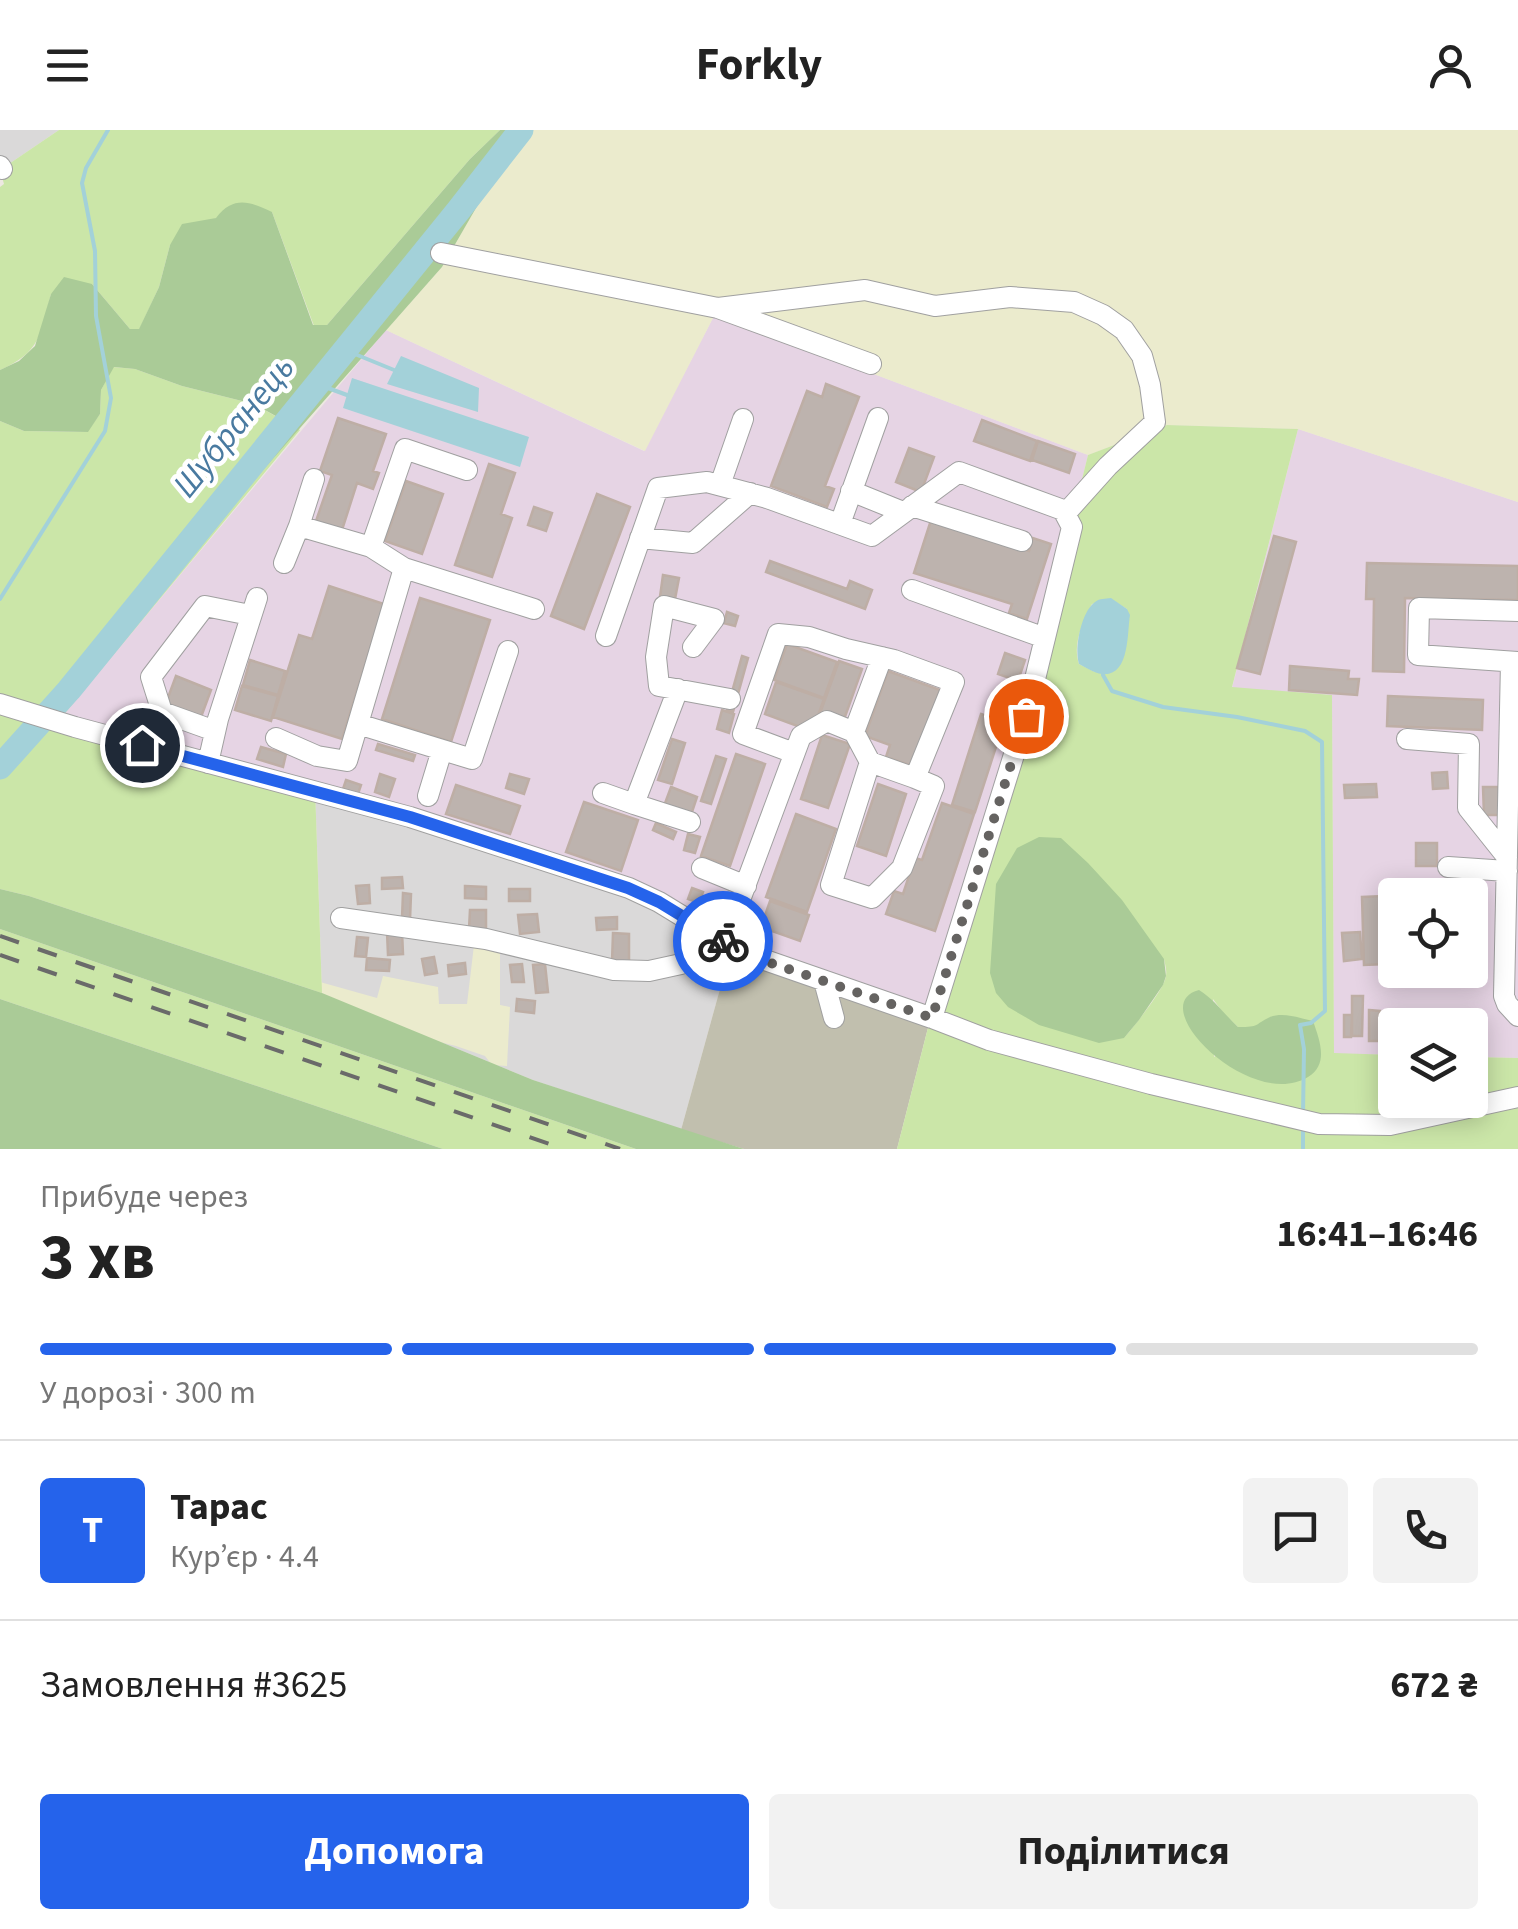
<!DOCTYPE html>
<html lang="uk">
<head>
<meta charset="utf-8">
<style>
  :root { --surface:#fff; --page:#f2f2f2; --text:#222; --muted:#767676; --line:#e0e0e0; --accent:#2563eb }
  body { margin:0; font-family:"Source Sans 3",sans-serif; background:var(--page); color:var(--text); height:100vh; display:flex; flex-direction:column; font-size:38px; white-space:nowrap }
  * { box-sizing:border-box; margin:0 }
  p { font-size:32px; color:var(--muted) }
  .icon { flex:none; width:55px; height:55px; fill:none; stroke:currentColor; stroke-width:2; stroke-linecap:round; stroke-linejoin:round }
  .map { position:relative; height:1019px; overflow:hidden }
  .panel { display:flex; flex-direction:column; background:var(--surface); flex:1 }
  .panel>* { flex:none }
  .buttons { position:absolute; left:1378px; top:748px; display:grid; gap:20px }
  .buttons a { display:grid; place-items:center; width:110px; height:110px; border-radius:10px; background:var(--surface); box-shadow:0 5px 25px #0003; font-size:50px }
  .pin { position:absolute; display:grid; place-items:center; width:85px; height:85px; color:#fff; margin:-42px; border:5px solid #fff; border-radius:50%; box-shadow:0 2px 10px #0007 }
  .courier { position:absolute; display:grid; place-items:center; width:100px; height:100px; margin:-50px; border:8px solid #2563eb; border-radius:50%; background:#fff; color:#222; box-shadow:0 2px 12px #0007 }
  .summary em { font-style:normal; font-weight:700 }
  .summary div { display:flex; flex-direction:column-reverse }
  .summary { display:flex; align-items:center; justify-content:space-between; height:170px; padding:0 40px }
  h1 { font-size:65px; font-weight:700; line-height:75px }
  .bar { display:grid; grid-template-columns:repeat(4,1fr); gap:15px 10px; align-content:center; height:120px; padding:0 40px }
  .bar i { height:12px; border-radius:8px; background:var(--line) }
  .bar .current { background:var(--accent) }
  .bar p { grid-column:span 4 }
  .line { display:flex; align-items:center; gap:25px; padding:0 40px; border-top:2px solid var(--line) }
  .line div { flex:1 }
  .round { display:grid; place-items:center; flex:none; width:105px; height:105px; border-radius:10px; background:var(--page) }
  .action { display:flex; gap:20px; margin-top:auto; padding:20px 40px }
  .action a { flex:1; height:115px; border-radius:10px; background:var(--accent); color:#fff; font-size:40px; font-weight:700; line-height:115px; text-align:center }
  .action a+a { background:var(--page); color:var(--text) }
  header { display:flex; justify-content:space-between; align-items:center; height:130px; padding:0 40px; background:var(--surface); font-size:45px; font-weight:700 }
  .map>svg:first-child { display:block }
  .residential { fill:#dad9d9 }
  .industrial { fill:#e6d4e4; fill-rule:evenodd }
  .construction { fill:#c1bfae }
  .farmland { fill:#ebebcd }
  .grass { fill:#cbe6a8; fill-rule:evenodd }
  .forest { fill:#aacb97 }
  .water { fill:#a3d1d9 }
  .lines { fill:none; stroke-linecap:round; stroke-linejoin:round }
  .stream { stroke:#a3d1d9; stroke-width:4 }
  .river { stroke:#a3d1d9; stroke-width:25 }
  .building { fill:#bdb3ae; stroke:#beaea5; stroke-width:2.5 }
  .minor-casing { stroke:#a0a0a0; stroke-width:22 }
  .minor { stroke:#fff; stroke-width:20 }
  .rail { stroke:#6a6a6a; stroke-width:4; stroke-dasharray:20 20; stroke-linecap:butt }
  .done { stroke:#656361; stroke-width:10; stroke-dasharray:0 18 }
  .route { stroke:#2563eb; stroke-width:12 }
  .labels { text-anchor:middle; stroke-width:9; stroke-linejoin:round; paint-order:stroke }
  .water-label { font-size:35px; font-style:italic; fill:#497aa0; stroke:#fff }
</style>
</head>
<body>
<header><svg class="icon" aria-label="menu" viewBox="0 0 24 24"><path d="M4 6h16M4 12h16M4 18h16"/></svg>Forkly<svg class="icon" aria-label="person" viewBox="0 0 24 24"><circle cx="12" cy="8" r="4"/><path d="M4 21q1-7 8-7t8 7"/></svg></header>
<div class="map">
<svg width="1518" height="1019" viewBox="0 0 1518 1019">
  <rect width="100%" height="100%" fill="#ede8e1"/>
  <path class="residential" d="M0,0H59L0,40Z
    M315,657L630,756L733,812L681,1000L533,950L322,863Z"/>
  <path class="industrial" d="M715,184L1088,325L1024,584L931,886L733,812L661,771L60,588L386,200L644,321Z
    M1298,299L1518,372V928L1470,927V895H1395V925L1334,924L1332,566L1232,558ZM1395,765H1470V840H1395Z"/>
  <path class="construction" d="M733,812L931,886L897,1019H744L681,1000Z"/>
  <path class="farmland" d="M521,0H1518V372L1298,299L1167,295L1088,325L715,184L645,321L386,200L442,137Z
    M474,815L500,821V875L510,877L507,936L492,935L485,926L456,916L415,906L314,861L313,850L377,868L383,846L438,857L439,874H467Z"/>
  <path class="grass" d="M59,0H500L470,29L327,195L314,196L272,82L216,88L170,115L159,157L139,200L130,199L92,154L51,164C40,205 41,222 0,240V57L4,54L0,40Z
    M113,237L135,239L182,256L254,274L300,300L61,588L315,657L322,863L29,766L0,759V291L24,301L87,302L100,284L101,260Z
    M1167,295L1298,299L1232,557L1332,565L1334,923L1395,925V970H1470V927L1518,928V1019H897L931,886L1024,584L1088,325ZM1111,469L1127,479L1095,542L1079,534C1072,513 1083,493 1092,474ZM1164,829C1165,834 1167,840 1166,846C1164,860 1134,896 1124,908ZM1213,869L1224,884L1238,897H1257L1272,886L1214,927Z
    M0,799L636,1019H443L0,869Z"/>
  <path class="forest" d="M500,0H521L442,137L197,415L53,584L45,581L283,290L254,274L182,256L135,239L114,237L101,260L100,284L88,302L24,301L0,291V240L19,231L35,216L51,164L64,147L92,154L130,199H139L159,157L170,115L182,94L216,88C233,66 249,71 272,82L313,195H327L470,29Z
    M1039,707L1061,708L1088,733L1122,770L1164,829L1166,846L1163,855L1139,890L1124,908L1099,913L1039,895L1008,877L996,863L990,843L996,754L1017,718Z
    M0,759L29,766L322,863L533,950L744,1019H636L0,799Z
    M1199,860C1215,870 1224,884 1238,897C1261,897 1253,895 1270,887C1284,882 1299,888 1313,891C1320,911 1329,934 1308,947C1251,982 1142,875 1199,860Z
    M0,869L443,1019H0Z"/>
  <path class="water" d="M401,226L479,258L478,282L387,254Z
    M352,248L529,307L520,337L343,278Z
    M1111,468L1127,479L1130,485C1127,503 1130,547 1102,544C1094,543 1085,537 1079,534C1074,519 1081,482 1095,472C1100,468 1105,469 1111,468Z"/>
  <g class="lines">
    <path class="stream" d="M345,220L394,240
      M317,254L347,265
      M0,469L105,301L111,268L96,186L95,121L82,53L86,38L108,0
      M1103,545L1112,561L1163,577L1237,587L1305,601L1322,612L1325,881L1311,893L1300,895L1304,919L1303,984
      M1303,998V1019"/>
    <path class="river" d="M0,637L69,560L458,81L521,0"/>
  </g>
  <path class="building" d="M826,254L859,267L825,356L834,359L827,377L771,356L807,261L822,267Z
    M338,288L386,304L373,341L379,343L373,359L357,353L342,400L316,391L332,345L320,341Z
    M982,290L1037,311L1030,331L974,311Z
    M1038,311L1075,324L1069,343L1032,330Z
    M909,318L934,327L921,362L896,352Z
    M489,334L515,343L501,384L512,388L492,447L455,435Z
    M406,351L443,364L422,424L385,411Z
    M597,364L630,377L584,499L551,486Z
    M534,377L552,383L546,401L528,395Z
    M931,390L1029,421L1033,408L1051,414L1027,489L1009,483L1012,474L914,443Z
    M1274,406L1296,412L1260,544L1237,538Z
    M770,431L847,459L850,451L872,460L865,479L766,442Z
    M1367,433L1518,436V470L1405,468L1404,542L1373,541L1374,469H1366Z
    M663,445L679,448L675,469L660,467Z
    M329,456L384,474L342,609L273,587L299,505L312,509Z
    M420,468L490,490L451,612L382,589Z
    M727,482L738,486L735,496L724,493Z
    M787,514L837,532L824,568L774,550Z
    M1005,523L1025,530L1018,551L998,544Z
    M742,526L748,528L733,582L727,580Z
    M250,530L285,541L278,565L243,555Z
    M839,531L862,539L842,595L819,586Z
    M1290,536L1349,541L1348,549H1359L1357,565L1289,560Z
    M888,541L940,560L913,636L886,627L890,615L865,606Z
    M176,546L211,560L201,587L166,573Z
    M776,552L824,569L816,591L800,597L765,584Z
    M242,556L278,566L271,591L235,580Z
    M1388,566L1483,570L1482,600L1387,596Z
    M722,580L734,584L729,603L717,599Z
    M981,584L1004,592L975,682L952,675Z
    M822,605L850,614L828,678L801,669Z
    M672,609L685,613L672,654L658,650Z
    M378,614L415,625L413,631L376,620Z
    M261,617L286,624L283,637L257,629Z
    M736,624L765,634L730,736L701,726Z
    M716,626L726,629L711,674L701,671Z
    M1447,642L1448,658L1433,659L1432,643Z
    M380,644L395,649L389,667L375,662Z
    M510,644L529,649L524,664L506,658Z
    M346,650L361,655L358,664L343,659Z
    M878,654L906,664L886,726L857,716Z
    M1376,654L1377,667L1345,668L1344,655Z
    M456,655L520,676L510,704L446,684Z
    M671,657L697,667L691,685L664,676Z
    M1483,657H1499L1500,685H1484Z
    M584,672L638,690L621,741L566,722Z
    M942,673L974,684L935,801L886,784L894,761L903,764L915,728L922,730Z
    M796,684L836,699L807,782L766,767Z
    M656,693L676,702L673,709L653,700Z
    M688,704L700,707L695,723L684,720Z
    M1416,713H1437V736H1416Z
    M402,747L403,758L382,759V748Z
    M369,755L370,773L358,774L356,756Z
    M465,756L486,757V769L465,768Z
    M692,758L703,762L699,773L688,769Z
    M509,759H530V771H509Z
    M403,763L411,764L410,790L402,789Z
    M1384,766L1386,834L1364,835L1362,767Z
    M770,771L809,785L800,811L761,797Z
    M470,780H486V800L469,799Z
    M537,784L539,802L520,804L518,785Z
    M617,787V799L597,800L596,788Z
    M402,801L403,824L388,825L387,802Z
    M1360,802L1362,829L1344,831L1342,803Z
    M613,803L629,804V832H612Z
    M357,807L368,808L366,827L355,826Z
    M434,827L437,843L425,845L422,829Z
    M367,828L390,830L389,841L366,840Z
    M465,833L466,844L449,846L448,835Z
    M522,834L524,852H512L510,835Z
    M545,834L548,862L536,863L533,835Z
    M1352,866H1363L1362,906H1352Z
    M517,869L535,871L534,883L516,881Z
    M1369,880L1380,881V911H1369Z
    M1344,885H1352L1351,907H1344Z"/>
  <g class="lines">
    <g class="minor-casing">
      <path id="minor" d="M0,36L2,39
        M441,123L718,178L871,234
        M718,178L865,160L935,176L1010,167L1074,172L1103,185L1124,200L1142,226L1150,255L1155,292L1108,336L1065,384
        M720,355L743,289
        M851,361L903,382
        M912,376L1022,411
        M840,394L878,288
        M640,408L693,413L750,363
        M371,417L405,319L467,340
        M284,433L299,396
        M404,438L534,479
        M912,460L1045,508
        M1518,481L1419,478L1418,525L1518,532
        M606,506L658,358L707,352L767,368L872,406L959,342L1063,380L1072,397L1026,586L932,888
        M693,517L714,489L664,476L656,527L659,556L730,569
        M1511,532L1504,866L1507,874L1518,886
        M678,559L634,674L690,692
        M0,574L75,597L410,687L629,758L659,772L718,808L762,829L932,888L989,910L1151,954L1319,994L1390,995L1518,967
        M358,594L472,629L508,521
        M215,601L162,582L151,547L205,476L250,485
        M854,602L882,527
        M276,608L317,626L347,631L404,438L371,417L299,396L314,349
        M1407,609L1469,614L1468,678L1507,727
        M870,632L915,648
        M208,633L218,589L257,468
        M603,663L634,674
        M428,666L442,620
        M1448,737L1507,741
        M702,738L746,756
        M341,788L486,809L614,840L649,841L681,834L718,808
        M727,813L734,786L801,606L827,591L854,602L870,632L831,755L872,768L902,738L934,656L915,648L954,552L894,530L846,519L809,507L778,504L743,604L794,623
        M824,851L834,888"/>
    </g>
    <use href="#minor" class="minor"/>
    <path class="rail" d="M0,806L620,1019
      M0,825L564,1019"/>
  </g>
  <g class="lines">
    <path class="done" d="M723,811L762,830L932,888L1026,586"/>
    <path class="route" d="M142,615L410,687L628,758L659,772L723,811"/>
  </g>
  <g class="labels">
    <g class="water-label">
      <text transform="translate(233 296) rotate(-51)" y="12">Шубранець</text>
    </g>
  </g>
</svg>
<div class="buttons">
<a><svg class="icon" aria-label="locate" viewBox="0 0 24 24"><circle cx="12" cy="12" r="6"/><path d="M12 2v4M12 18v4M2 12h4M18 12h4"/></svg></a>
<a><svg class="icon" aria-label="layers" viewBox="0 0 24 24"><path d="M12 4l9 5-9 5-9-5zM3 14l9 5 9-5"/></svg></a>
</div>
<div class="pin" style="left:1026px;top:586px;background:#ea580c"><svg class="icon" aria-label="bag" viewBox="0 0 24 24"><path d="M5 8h14l-1 12H6zM9 8a3 3 0 0 1 6 0"/></svg></div>
<div class="pin" style="left:142px;top:615px;background:#1f2937"><svg class="icon" aria-label="home" viewBox="0 0 24 24"><path d="M3 11l9-7 9 7M6 9v11h12V9"/></svg></div>
<div class="courier" style="left:723px;top:811px"><svg class="icon" aria-label="bike" viewBox="0 0 24 24"><circle cx="6" cy="16" r="4"/><circle cx="18" cy="16" r="4"/><path d="M6 16l4-8h5l3 8M10 8l3 8H6M13 5h3"/></svg></div>
</div>
<section class="panel">
<div class="summary"><div><h1>3 хв</h1><p>Прибуде через</p></div><em>16:41–16:46</em></div>
<div class="bar"><i class="current"></i><i class="current"></i><i class="current"></i><i></i><p>У дорозі · 300 m</p></div>
<div class="line" style="height:180px"><b class="round" style="background:var(--accent);color:#fff">Т</b><div><b>Тарас</b><p>Кур’єр · 4.4</p></div><a class="round"><svg class="icon" aria-label="chat" viewBox="0 0 24 24"><path d="M4 5h16v11H9l-5 4z"/></svg></a><a class="round"><svg class="icon" aria-label="phone" viewBox="0 0 24 24"><path d="M5 4h4l2 5-3 2q2 4 5 5l2-3 5 2v4C11 20 4 13 5 4z"/></svg></a></div>
<div class="line" style="height:130px"><div>Замовлення #3625</div><b>672 ₴</b></div>
<div class="action"><a>Допомога</a><a>Поділитися</a></div>
</section>
</body>
</html>
